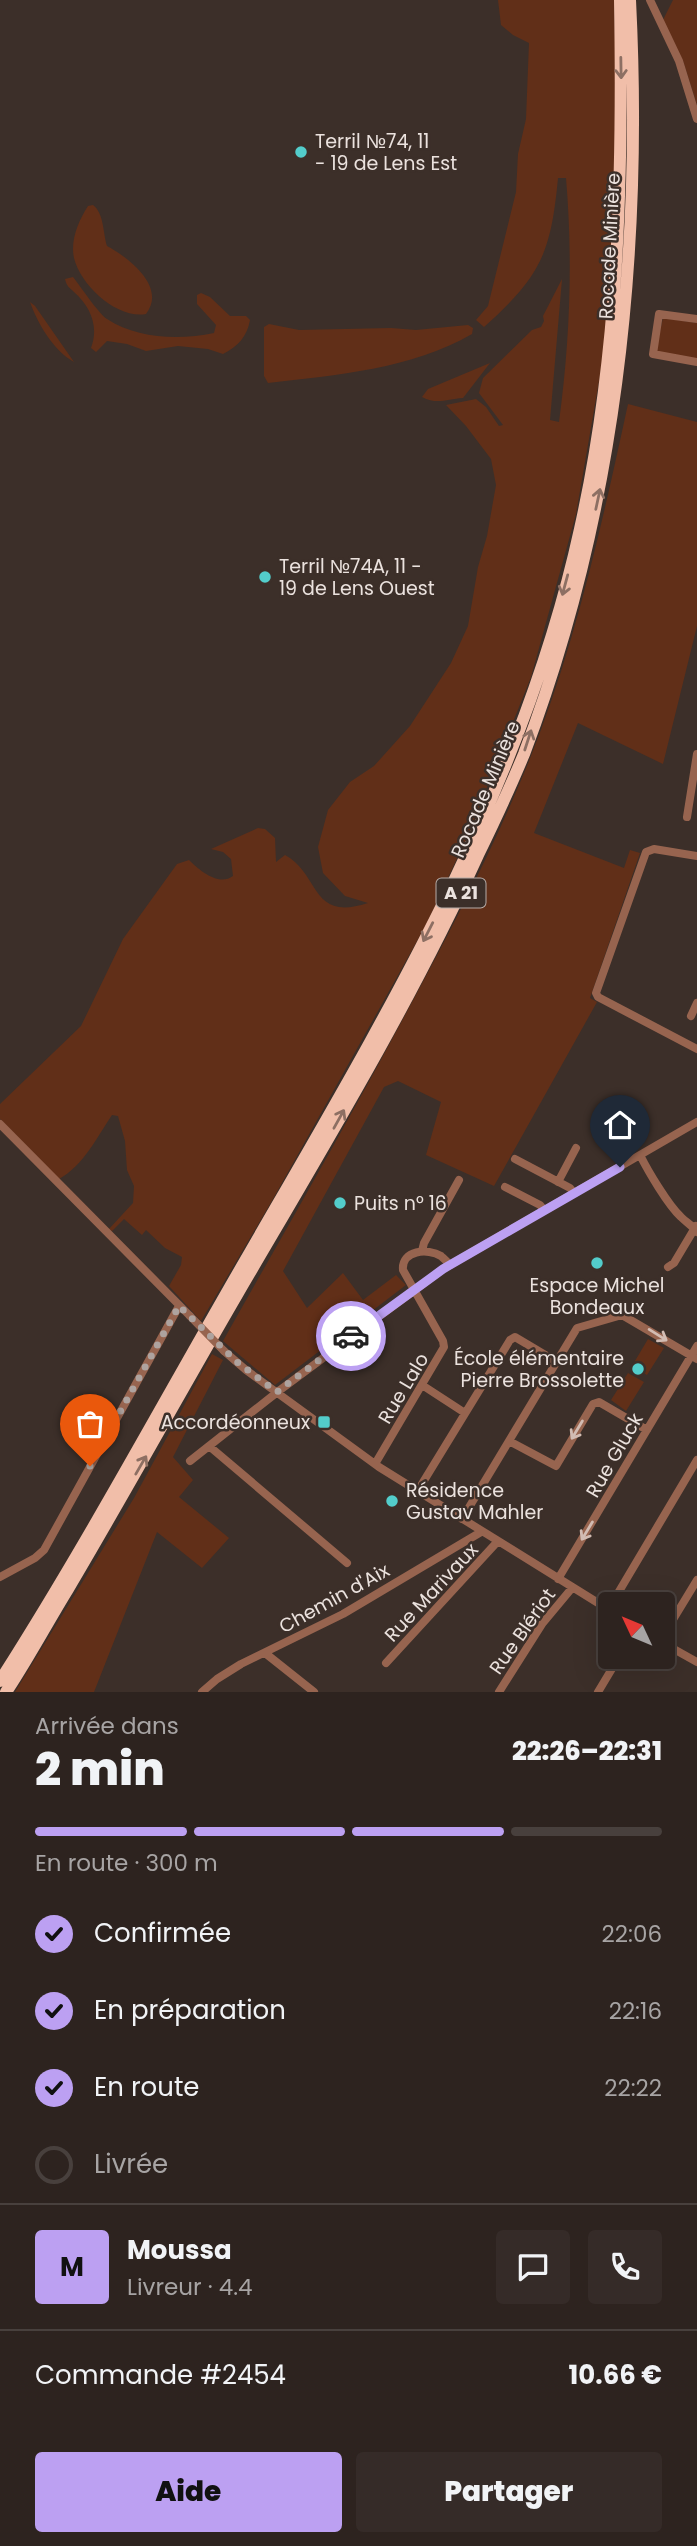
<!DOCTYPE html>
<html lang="fr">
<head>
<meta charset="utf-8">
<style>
  :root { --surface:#2d231f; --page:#352b28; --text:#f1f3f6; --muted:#a7a4a4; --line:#48403d; --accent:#bca0f2 }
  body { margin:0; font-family:Poppins,sans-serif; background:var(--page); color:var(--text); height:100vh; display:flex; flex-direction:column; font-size:26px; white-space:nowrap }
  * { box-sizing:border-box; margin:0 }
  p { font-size:23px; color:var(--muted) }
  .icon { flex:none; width:38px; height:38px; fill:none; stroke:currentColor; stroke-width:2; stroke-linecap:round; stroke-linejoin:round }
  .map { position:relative; height:1692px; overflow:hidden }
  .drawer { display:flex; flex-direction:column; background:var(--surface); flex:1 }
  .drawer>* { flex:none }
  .needle { width:46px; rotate:314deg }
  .controls { position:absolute; left:598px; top:1592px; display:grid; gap:14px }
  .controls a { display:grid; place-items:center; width:77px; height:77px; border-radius:7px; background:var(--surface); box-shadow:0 7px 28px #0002,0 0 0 2px var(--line); font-size:35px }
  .pin { position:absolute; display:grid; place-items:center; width:60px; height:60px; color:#fff; margin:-72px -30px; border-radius:50% 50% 50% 0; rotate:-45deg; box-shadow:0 0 7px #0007 }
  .pin .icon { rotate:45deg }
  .courier { position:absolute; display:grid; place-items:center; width:70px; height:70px; margin:-35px; border:5px solid #bca0f2; border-radius:50%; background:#fff; color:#222; box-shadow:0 2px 9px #0007 }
  .headline em { font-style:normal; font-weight:800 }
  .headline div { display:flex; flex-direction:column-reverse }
  .headline { display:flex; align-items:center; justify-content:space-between; height:119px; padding:0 35px }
  h1 { font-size:46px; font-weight:800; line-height:52px }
  .bar { display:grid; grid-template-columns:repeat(4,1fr); gap:10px 7px; align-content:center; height:84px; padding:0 35px }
  .bar i { height:9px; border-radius:5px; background:var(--line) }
  .bar .active { background:var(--accent) }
  .bar p { grid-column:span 4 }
  .line { display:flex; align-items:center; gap:18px; padding:0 35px; border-top:2px solid var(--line) }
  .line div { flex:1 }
  .round { display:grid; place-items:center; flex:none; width:74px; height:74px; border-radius:7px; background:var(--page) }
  ol { padding:0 35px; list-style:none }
  li { display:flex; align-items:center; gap:21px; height:77px }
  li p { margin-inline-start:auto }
  li .icon { padding:7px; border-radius:50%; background:var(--accent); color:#111; stroke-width:4 }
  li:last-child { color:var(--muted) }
  li i { width:38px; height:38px; border:4px solid var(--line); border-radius:50% }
  .primary-button { display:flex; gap:14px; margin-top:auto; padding:14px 35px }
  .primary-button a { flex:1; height:80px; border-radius:7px; background:var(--accent); color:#111; font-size:28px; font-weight:800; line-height:80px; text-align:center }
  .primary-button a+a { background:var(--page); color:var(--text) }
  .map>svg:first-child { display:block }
  .green { fill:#612f18 }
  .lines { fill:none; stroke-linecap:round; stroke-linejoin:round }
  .minor { stroke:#97644f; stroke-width:8 }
  .highway { stroke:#f1bea9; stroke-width:12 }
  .minor-bridge { stroke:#97644f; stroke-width:8 }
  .oneway { stroke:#8d6f63 }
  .oneway2 { stroke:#d2bcb3 }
  .done { stroke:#aea39f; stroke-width:7; stroke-dasharray:0 12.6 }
  .route { stroke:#bca0f2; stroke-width:9 }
  .poi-dot { fill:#53cdcb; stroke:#3c2f29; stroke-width:2.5 }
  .labels { text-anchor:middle; stroke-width:5; stroke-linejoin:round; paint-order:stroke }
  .shield { fill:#3c2f29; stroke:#b6aca8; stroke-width:2 }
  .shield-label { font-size:18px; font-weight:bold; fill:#ebe2de }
  .poi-label { font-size:19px; fill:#ebe2de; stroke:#3c2f29; text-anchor:start }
  .street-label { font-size:19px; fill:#ebe2de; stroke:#3c2f29 }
</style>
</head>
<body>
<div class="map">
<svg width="697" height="1692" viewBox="0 0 697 1692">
  <rect width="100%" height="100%" fill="#3c2f29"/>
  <path class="green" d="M498,0H614L616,76L613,260L603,358L576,514L531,677L467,837L426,925L273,1199L201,1321L169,1286L181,1265L182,1257L165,1248L146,1230L142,1235L124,1219L112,1231L109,1229L133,1203L134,1186L127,1170L125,1141L118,1116L112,1115C97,1137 84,1165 59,1179L0,1119V1104L81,1026L123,939L177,864L189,860C199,870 219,887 233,876L231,859L223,852L211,849L258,828L265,829L275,838L276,862L285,855C321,875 310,922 368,903L345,896L323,873L318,847L328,810L350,782L374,766L410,726L451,663L468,626L478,567L487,536L496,485L491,459L466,426L446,405L476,399L486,407L499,426L503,425L479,393L483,378L532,330L541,327L544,321L543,316L562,279L550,420L559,422C570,341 573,260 566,178H558C551,253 541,276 484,327L476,320L488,306L516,192L518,154L526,119L529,43L513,35L501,25Z
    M673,0H697V105L683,61L663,20Z
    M93,205C104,213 103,233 107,246C129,258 167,287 146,314C117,319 81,286 74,258C70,240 79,220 88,206Z
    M73,277C81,287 98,313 107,319C137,339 180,340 214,333L216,325L197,304V295L201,293L210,297L230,316H246L250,320C247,337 238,346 223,354L208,349L178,346L146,351L127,344L107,341L96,352L91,348C99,327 91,307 74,292C69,287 67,287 65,279Z
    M30,302L35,306L74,362C53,350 38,324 30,302Z
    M663,318L697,323V359L658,353L656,350Z
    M269,324L299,330L391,328L416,330L468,325L473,328L472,334C412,369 336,375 268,383L264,376V327Z
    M490,363L463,398C447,399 437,405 422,397L428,389Z
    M628,404L697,422V626L663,764L578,723L534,833L624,868L630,850L640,853L590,998L597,1002L494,1186L426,1155L441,1102L398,1081L384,1087L283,1271L307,1308L343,1273L363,1300L396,1275L406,1285L275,1385L223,1341C286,1229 351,1117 411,1004C454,924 495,845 529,761C575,647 602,524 628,404Z
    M648,1339L664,1348L647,1375L632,1366Z
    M212,1354L223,1360L173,1457L193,1480L179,1497L229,1538L202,1568L157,1532L94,1692H15L134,1498Z
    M628,1373L644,1382L626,1411L611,1400Z"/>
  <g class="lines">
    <path class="minor" d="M650,0L679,61L697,119
      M697,319L659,314L653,354L697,362
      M687,817L697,754
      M697,856L654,849L646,852L596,993L598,997L697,1049
      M691,1016L697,1003
      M0,1124L190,1316
      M640,1155C648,1171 668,1205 681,1217C687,1223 692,1225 697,1232
      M515,1159L570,1188L574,1193
      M558,1182L576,1148
      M505,1187L540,1205L544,1210
      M422,1251L424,1243L459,1180
      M668,1267L674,1263L696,1226
      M224,1351L246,1370L379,1467L611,1611
      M422,1385L465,1413
      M509,1441L556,1466L593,1404L599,1402L647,1430
      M209,1446L347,1563
      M190,1461L280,1390L443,1269L697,1122
      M375,1464L444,1347L443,1341L403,1270C401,1250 428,1248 441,1256C442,1257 450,1264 450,1265
      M417,1492L510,1340L515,1337L557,1362
      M462,1519L577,1328L622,1315L697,1359
      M0,1577L35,1558L44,1550L179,1306
      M558,1579L697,1346
      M608,1610L697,1460
      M663,1636L697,1580
      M663,1643L697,1662
      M265,1653L314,1692
      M386,1663L498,1541
      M202,1692L217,1679L241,1664L343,1614L481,1532
      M499,1692L542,1624L572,1588
      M598,1692L619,1657"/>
    <path class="highway" d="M0,1681C87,1545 164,1401 245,1261C379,1028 522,795 580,529C619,355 623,178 620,0
      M6,1692C28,1659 47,1623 68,1589C126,1491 181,1391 238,1293C322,1149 409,1006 478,855C494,822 510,788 524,754C616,512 643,257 630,0"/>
    <path class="minor-bridge" d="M190,1316L224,1351"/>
  </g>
  <defs><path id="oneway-shaft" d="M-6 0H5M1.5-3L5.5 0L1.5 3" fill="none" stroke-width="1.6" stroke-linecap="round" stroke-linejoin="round" transform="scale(1.75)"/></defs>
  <g class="oneway">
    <use href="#oneway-shaft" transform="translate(621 68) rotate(89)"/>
    <use href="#oneway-shaft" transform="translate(598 499) rotate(-78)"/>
    <use href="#oneway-shaft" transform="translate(565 585) rotate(105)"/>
    <use href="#oneway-shaft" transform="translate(528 740) rotate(-72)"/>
    <use href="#oneway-shaft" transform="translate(428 932) rotate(117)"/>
    <use href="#oneway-shaft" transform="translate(339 1119) rotate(-61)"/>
    <use href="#oneway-shaft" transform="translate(141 1465) rotate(-60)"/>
  </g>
  <g class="oneway2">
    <use href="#oneway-shaft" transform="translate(658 1335) rotate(32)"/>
    <use href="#oneway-shaft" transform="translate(577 1430) rotate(121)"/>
    <use href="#oneway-shaft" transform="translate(587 1531) rotate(121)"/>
  </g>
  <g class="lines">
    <path class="done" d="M90,1466L179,1306L237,1362L277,1392L351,1336"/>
    <path class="route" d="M351,1336L443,1269L620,1167"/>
  </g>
  <g class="poi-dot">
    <circle cx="301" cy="152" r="7"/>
    <circle cx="265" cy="577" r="7"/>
    <circle cx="340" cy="1203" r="7"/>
    <circle cx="597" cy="1263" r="7"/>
    <circle cx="638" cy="1369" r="7"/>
    <rect x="317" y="1415" width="14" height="14" rx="3.5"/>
    <circle cx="392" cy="1501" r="7"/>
  </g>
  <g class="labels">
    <rect class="shield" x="436.5" y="878.5" width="49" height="29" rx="5"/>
    <g class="shield-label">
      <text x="461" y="899">A 21</text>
    </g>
    <g class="poi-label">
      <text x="315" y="148">Terril №74, 11<tspan x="315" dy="22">- 19 de Lens Est</tspan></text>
      <text x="279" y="573">Terril №74A, 11 -<tspan x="279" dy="22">19 de Lens Ouest</tspan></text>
      <text x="354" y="1210">Puits n° 16</text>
      <text x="597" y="1292" text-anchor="middle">Espace Michel<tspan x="597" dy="22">Bondeaux</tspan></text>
      <text x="624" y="1365" text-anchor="end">École élémentaire<tspan x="624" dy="22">Pierre Brossolette</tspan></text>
      <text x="310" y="1429" text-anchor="end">Accordéonneux</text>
      <text x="406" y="1497">Résidence<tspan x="406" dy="22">Gustav Mahler</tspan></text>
    </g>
    <g class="street-label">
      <text transform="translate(609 246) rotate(-87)" y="7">Rocade Minière</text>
      <text transform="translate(485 789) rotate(-67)" y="7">Rocade Minière</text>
      <text transform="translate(403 1388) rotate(-59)" y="7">Rue Lalo</text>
      <text transform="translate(614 1455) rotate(-60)" y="7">Rue Gluck</text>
      <text transform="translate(431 1592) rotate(-47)" y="7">Rue Marivaux</text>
      <text transform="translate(334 1598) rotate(-29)" y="7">Chemin d'Aix</text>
      <text transform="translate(522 1631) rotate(-55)" y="7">Rue Blériot</text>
    </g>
  </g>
</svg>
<div class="controls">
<a><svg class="needle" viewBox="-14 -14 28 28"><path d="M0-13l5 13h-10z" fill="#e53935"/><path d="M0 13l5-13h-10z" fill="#a7a4a4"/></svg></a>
</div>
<div class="pin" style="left:90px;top:1466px;background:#ea580c"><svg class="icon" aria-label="bag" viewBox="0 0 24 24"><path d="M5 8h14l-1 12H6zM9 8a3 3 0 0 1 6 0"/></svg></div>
<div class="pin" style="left:620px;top:1167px;background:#1f2937"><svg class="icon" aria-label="home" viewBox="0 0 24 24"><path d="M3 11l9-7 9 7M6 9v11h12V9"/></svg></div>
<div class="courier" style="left:351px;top:1336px"><svg class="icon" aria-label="car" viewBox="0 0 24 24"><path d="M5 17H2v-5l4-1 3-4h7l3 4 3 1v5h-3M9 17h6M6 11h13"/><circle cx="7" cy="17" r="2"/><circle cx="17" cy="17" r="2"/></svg></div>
</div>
<section class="drawer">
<div class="headline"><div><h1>2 min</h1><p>Arrivée dans</p></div><em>22:26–22:31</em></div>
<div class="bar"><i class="active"></i><i class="active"></i><i class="active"></i><i></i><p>En route · 300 m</p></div>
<ol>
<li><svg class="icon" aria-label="check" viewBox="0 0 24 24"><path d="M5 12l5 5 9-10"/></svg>Confirmée<p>22:06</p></li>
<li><svg class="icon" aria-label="check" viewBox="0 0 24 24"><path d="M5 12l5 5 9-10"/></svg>En préparation<p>22:16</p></li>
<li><svg class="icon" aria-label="check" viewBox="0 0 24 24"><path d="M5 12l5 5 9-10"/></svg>En route<p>22:22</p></li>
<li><i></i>Livrée</li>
</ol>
<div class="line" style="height:126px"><b class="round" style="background:var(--accent);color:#111">M</b><div><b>Moussa</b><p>Livreur · 4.4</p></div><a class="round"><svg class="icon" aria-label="chat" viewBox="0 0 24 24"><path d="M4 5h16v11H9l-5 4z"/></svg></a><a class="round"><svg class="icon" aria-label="phone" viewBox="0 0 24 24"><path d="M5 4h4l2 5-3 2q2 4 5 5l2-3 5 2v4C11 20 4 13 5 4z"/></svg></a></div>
<div class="line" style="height:91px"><div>Commande #2454</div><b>10.66 €</b></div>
<div class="primary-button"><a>Aide</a><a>Partager</a></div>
</section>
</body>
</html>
